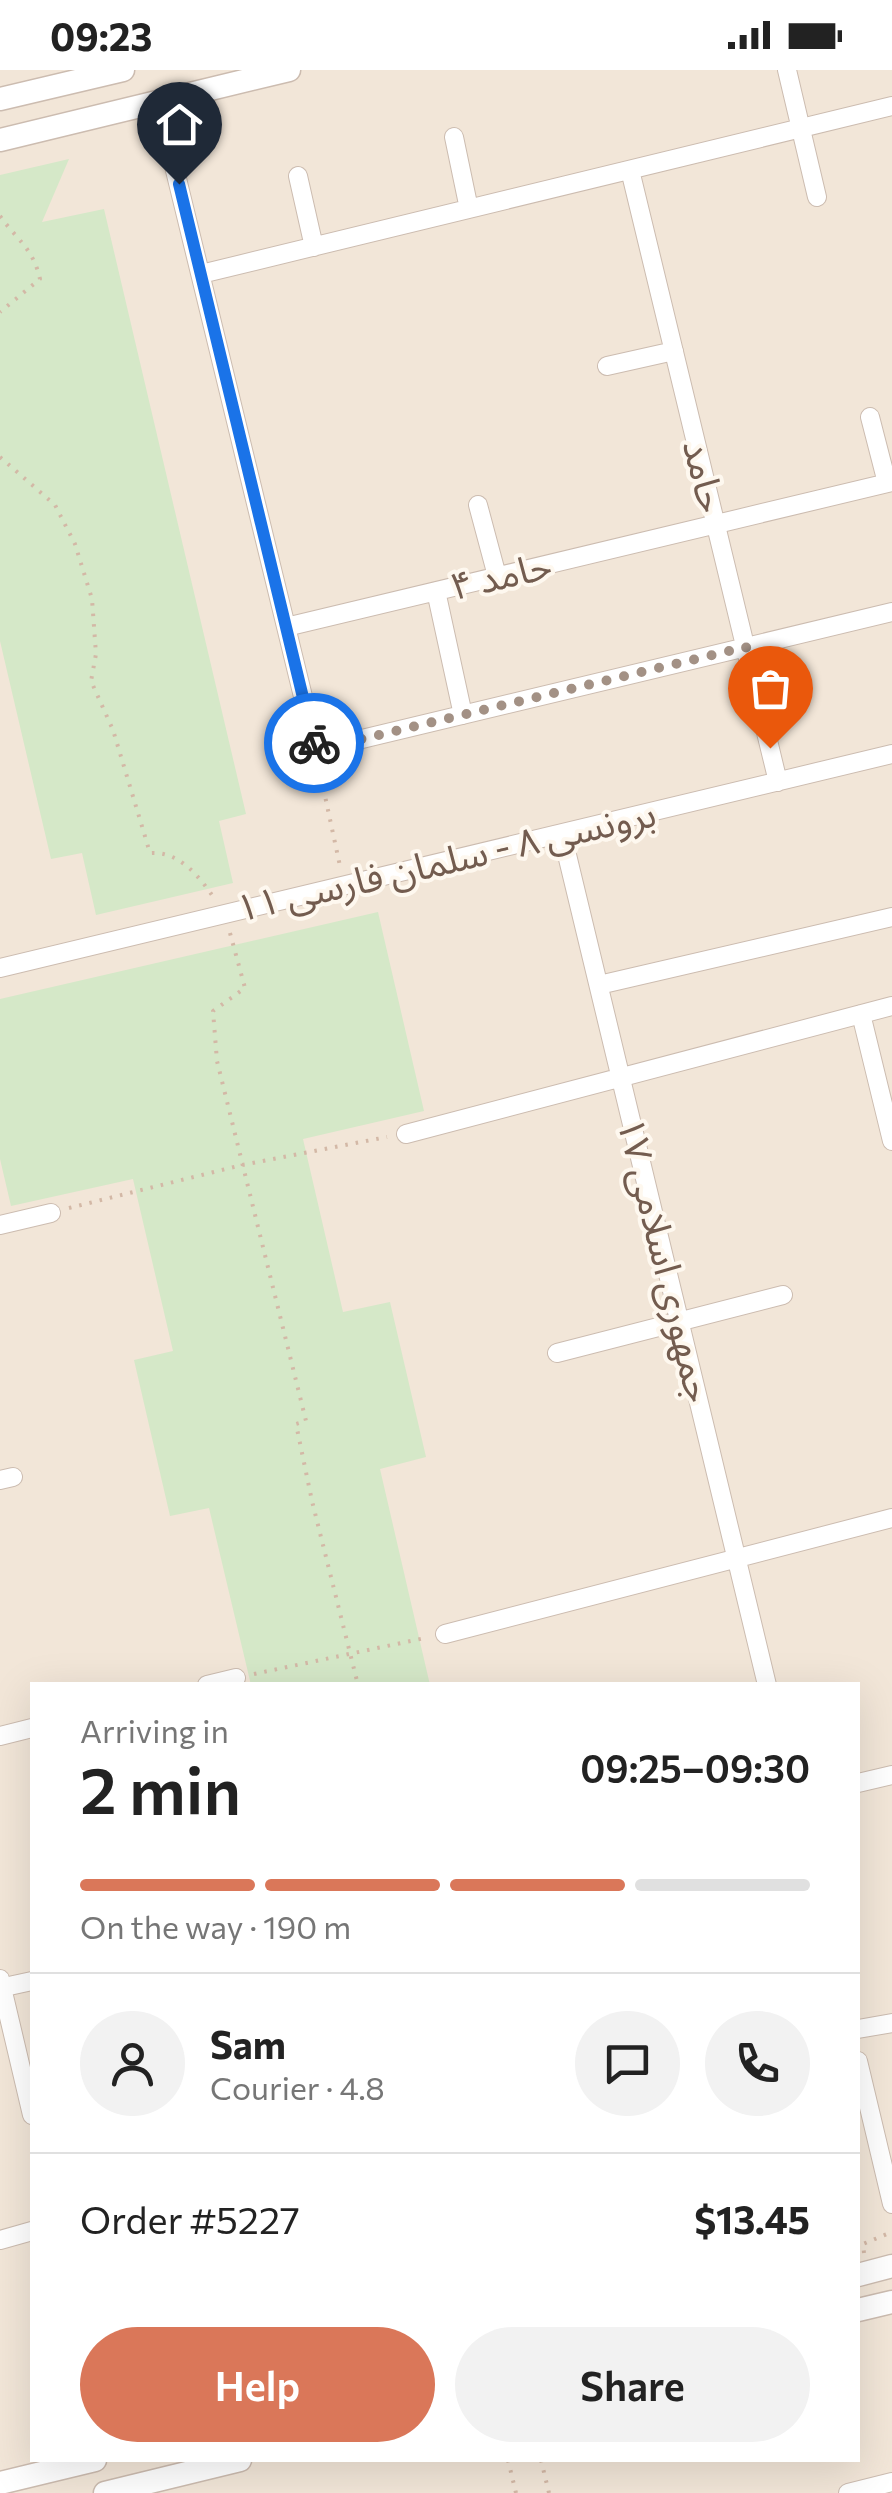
<!DOCTYPE html>
<html lang="en">
<head>
<meta charset="utf-8">
<style>
  :root { --surface:#fff; --page:#f2f2f2; --text:#222; --muted:#767676; --line:#e0e0e0; --accent:#da7759 }
  body { margin:0; font-family:Commissioner,"Noto Sans Arabic",sans-serif; background:var(--page); color:var(--text); height:100vh; display:flex; flex-direction:column; font-size:38px; white-space:nowrap }
  * { box-sizing:border-box; margin:0 }
  p { font-size:32px; color:var(--muted) }
  .icon { flex:none; width:55px; height:55px; fill:none; stroke:currentColor; stroke-width:2; stroke-linecap:round; stroke-linejoin:round }
  .map { position:relative; flex:1; overflow:hidden }
  .panel { position:absolute; left:30px; top:1612px; width:830px; height:780px; display:flex; flex-direction:column; background:var(--surface); border-radius:0px; box-shadow:0 10px 40px #0002 }
  .panel>* { flex:none }
  .pin { position:absolute; display:grid; place-items:center; width:85px; height:85px; color:#fff; margin:-102px -42px; border-radius:50% 50% 50% 0; rotate:-45deg; box-shadow:0 0 10px #0007 }
  .pin .icon { rotate:45deg }
  .courier { position:absolute; display:grid; place-items:center; width:100px; height:100px; margin:-50px; border:8px solid #1a73e8; border-radius:50%; background:#fff; color:#222; box-shadow:0 2px 12px #0007 }
  .head em { font-style:normal; font-weight:600 }
  .head div { display:flex; flex-direction:column-reverse }
  .head { display:flex; align-items:center; justify-content:space-between; height:170px; padding:0 50px }
  h1 { font-size:65px; font-weight:600; line-height:75px }
  .bar { display:grid; grid-template-columns:repeat(4,1fr); gap:15px 10px; align-content:center; height:120px; padding:0 50px }
  .bar i { height:12px; border-radius:8px; background:var(--line) }
  .bar .selected { background:var(--accent) }
  .bar p { grid-column:span 4 }
  .line { display:flex; align-items:center; gap:25px; padding:0 50px; border-top:2px solid var(--line) }
  .line div { flex:1 }
  .round { display:grid; place-items:center; flex:none; width:105px; height:105px; border-radius:52px; background:var(--page) }
  .primary-button { display:flex; gap:20px; margin-top:auto; padding:20px 50px }
  .primary-button a { flex:1; height:115px; border-radius:60px; background:var(--accent); color:#fff; font-size:40px; font-weight:600; line-height:115px; text-align:center }
  .primary-button a+a { background:var(--page); color:var(--text) }
  .status { display:flex; justify-content:space-between; align-items:center; height:70px; padding:0 50px; background:var(--surface); direction:ltr }
  .status svg { height:28px; fill:currentColor }
  .map>svg:first-child { display:block }
  .residential { fill:#f2e6d8; fill-rule:evenodd }
  .green { fill:#d5e8c8 }
  .lines { fill:none; stroke-linecap:round; stroke-linejoin:round }
  .minor-casing { stroke:#ccbcb0; stroke-width:20 }
  .tertiary-casing { stroke:#ccbcb0; stroke-width:25 }
  .path { stroke:#d3b8a6; stroke-width:4; stroke-dasharray:2.5 8; stroke-linecap:butt }
  .minor { stroke:#fff; stroke-width:18 }
  .tertiary { stroke:#fff; stroke-width:22 }
  .done { stroke:#a39185; stroke-width:10; stroke-dasharray:0 18 }
  .route { stroke:#1a73e8; stroke-width:12 }
  .labels { text-anchor:middle; stroke-width:8; stroke-linejoin:round; paint-order:stroke }
  .street-label { font-size:38px; fill:#735c4f; stroke:#fef8ef }
</style>
</head>
<body>
<div class="status"><b>09:23</b><svg viewBox="0 0 49 12"><path d="M0 12V9h3v3zM5 12V6h3v6zM10 12V3h3v9zM15 12V0h3v12zM26 1h20v11H26zM47 4h2v5h-2z"/></svg></div>
<div class="map">
<svg width="892" height="2423" viewBox="0 0 892 2423">
  <rect width="100%" height="100%" fill="#fbf4e9"/>
  <path class="residential" d="M0,0H892V2423H0ZM32,1615H858V2390H32Z"/>
  <path class="green" d="M69,89L42,152L104,139L246,744L219,751L233,813L96,845L82,783L51,789L0,571V105Z
    M378,842L424,1041L303,1069L343,1242L390,1232L426,1387L380,1399L430,1615H251L209,1438L170,1446L134,1290L173,1281L133,1109L11,1136L0,1089V929Z"/>
  <g class="lines">
    <g class="minor-casing">
      <path id="minor" d="M787,0L817,127
        M454,67L469,139
        M171,84L316,680L892,542
        M630,100L778,712
        M298,106L314,177
        M201,204L892,36
        M607,296L674,281
        M870,347L887,413
        M478,435L497,506
        M436,521L463,645
        M286,557L892,412
        M562,764L767,1615
        M0,898L892,684
        M599,915L892,847
        M861,944L892,1071
        M406,1064L892,936
        M0,1155L51,1143
        M557,1283L783,1225
        M0,1410L13,1407
        M445,1564L892,1448
        M207,1615L236,1608
        M0,1666L32,1658
        M858,1713L892,1705
        M0,1909L32,2045
        M0,1918L32,1911
        M858,1959L892,1953
        M858,1991L892,2134
        M0,2170L32,2161
        M848,2423L892,2412"/>
    </g>
    <g class="tertiary-casing">
      <path id="tertiary" d="M0,29L123,0
        M0,70L289,0
        M858,2205L892,2196
        M858,2240L892,2232
        M0,2413L95,2390
        M105,2423L240,2390"/>
    </g>
    <path class="path" d="M0,146C17,170 33,178 40,209L0,242
      M0,387L55,435L75,474L92,529L96,584L91,611L113,660L150,783C179,781 199,806 214,828
      M319,698L340,796
      M230,863L245,918L213,941L217,991L306,1351L296,1354L312,1431L358,1615
      M69,1138L242,1095L387,1067
      M254,1604L425,1568
      M864,2183L863,2174L892,2162
      M508,2390L516,2423
      M541,2390L549,2423"/>
    <use href="#minor" class="minor"/>
    <use href="#tertiary" class="tertiary"/>
  </g>
  <g class="lines">
    <path class="done" d="M314,673L316,680L746,577L770,678"/>
    <path class="route" d="M179,114L314,673"/>
  </g>
  <g class="labels">
    <g class="street-label">
      <text transform="translate(704 406) rotate(76)" y="13">حامد</text>
      <text transform="translate(501 506) rotate(-13)" y="13">حامد ۴</text>
      <text transform="translate(446 791) rotate(-13)" y="13">برونسی ۸ - سلمان فارسی ۱۱</text>
      <text transform="translate(665 1190) rotate(76)" y="13">جمهوری اسلامی ۱۷</text>
    </g>
  </g>
</svg>
<div class="pin" style="left:770px;top:678px;background:#ea580c"><svg class="icon" aria-label="bag" viewBox="0 0 24 24"><path d="M5 8h14l-1 12H6zM9 8a3 3 0 0 1 6 0"/></svg></div>
<div class="pin" style="left:179px;top:114px;background:#1f2937"><svg class="icon" aria-label="home" viewBox="0 0 24 24"><path d="M3 11l9-7 9 7M6 9v11h12V9"/></svg></div>
<div class="courier" style="left:314px;top:673px"><svg class="icon" aria-label="bike" viewBox="0 0 24 24"><circle cx="6" cy="16" r="4"/><circle cx="18" cy="16" r="4"/><path d="M6 16l4-8h5l3 8M10 8l3 8H6M13 5h3"/></svg></div>
<section class="panel">
<div class="head"><div><h1>2 min</h1><p>Arriving in</p></div><em>09:25–09:30</em></div>
<div class="bar"><i class="selected"></i><i class="selected"></i><i class="selected"></i><i></i><p>On the way · 190 m</p></div>
<div class="line" style="height:180px"><a class="round"><svg class="icon" aria-label="person" viewBox="0 0 24 24"><circle cx="12" cy="8" r="4"/><path d="M4 21q1-7 8-7t8 7"/></svg></a><div><b>Sam</b><p>Courier · 4.8</p></div><a class="round"><svg class="icon" aria-label="chat" viewBox="0 0 24 24"><path d="M4 5h16v11H9l-5 4z"/></svg></a><a class="round"><svg class="icon" aria-label="phone" viewBox="0 0 24 24"><path d="M5 4h4l2 5-3 2q2 4 5 5l2-3 5 2v4C11 20 4 13 5 4z"/></svg></a></div>
<div class="line" style="height:130px"><div>Order #5227</div><b>$13.45</b></div>
<div class="primary-button"><a>Help</a><a>Share</a></div>
</section>
</div>
</body>
</html>
